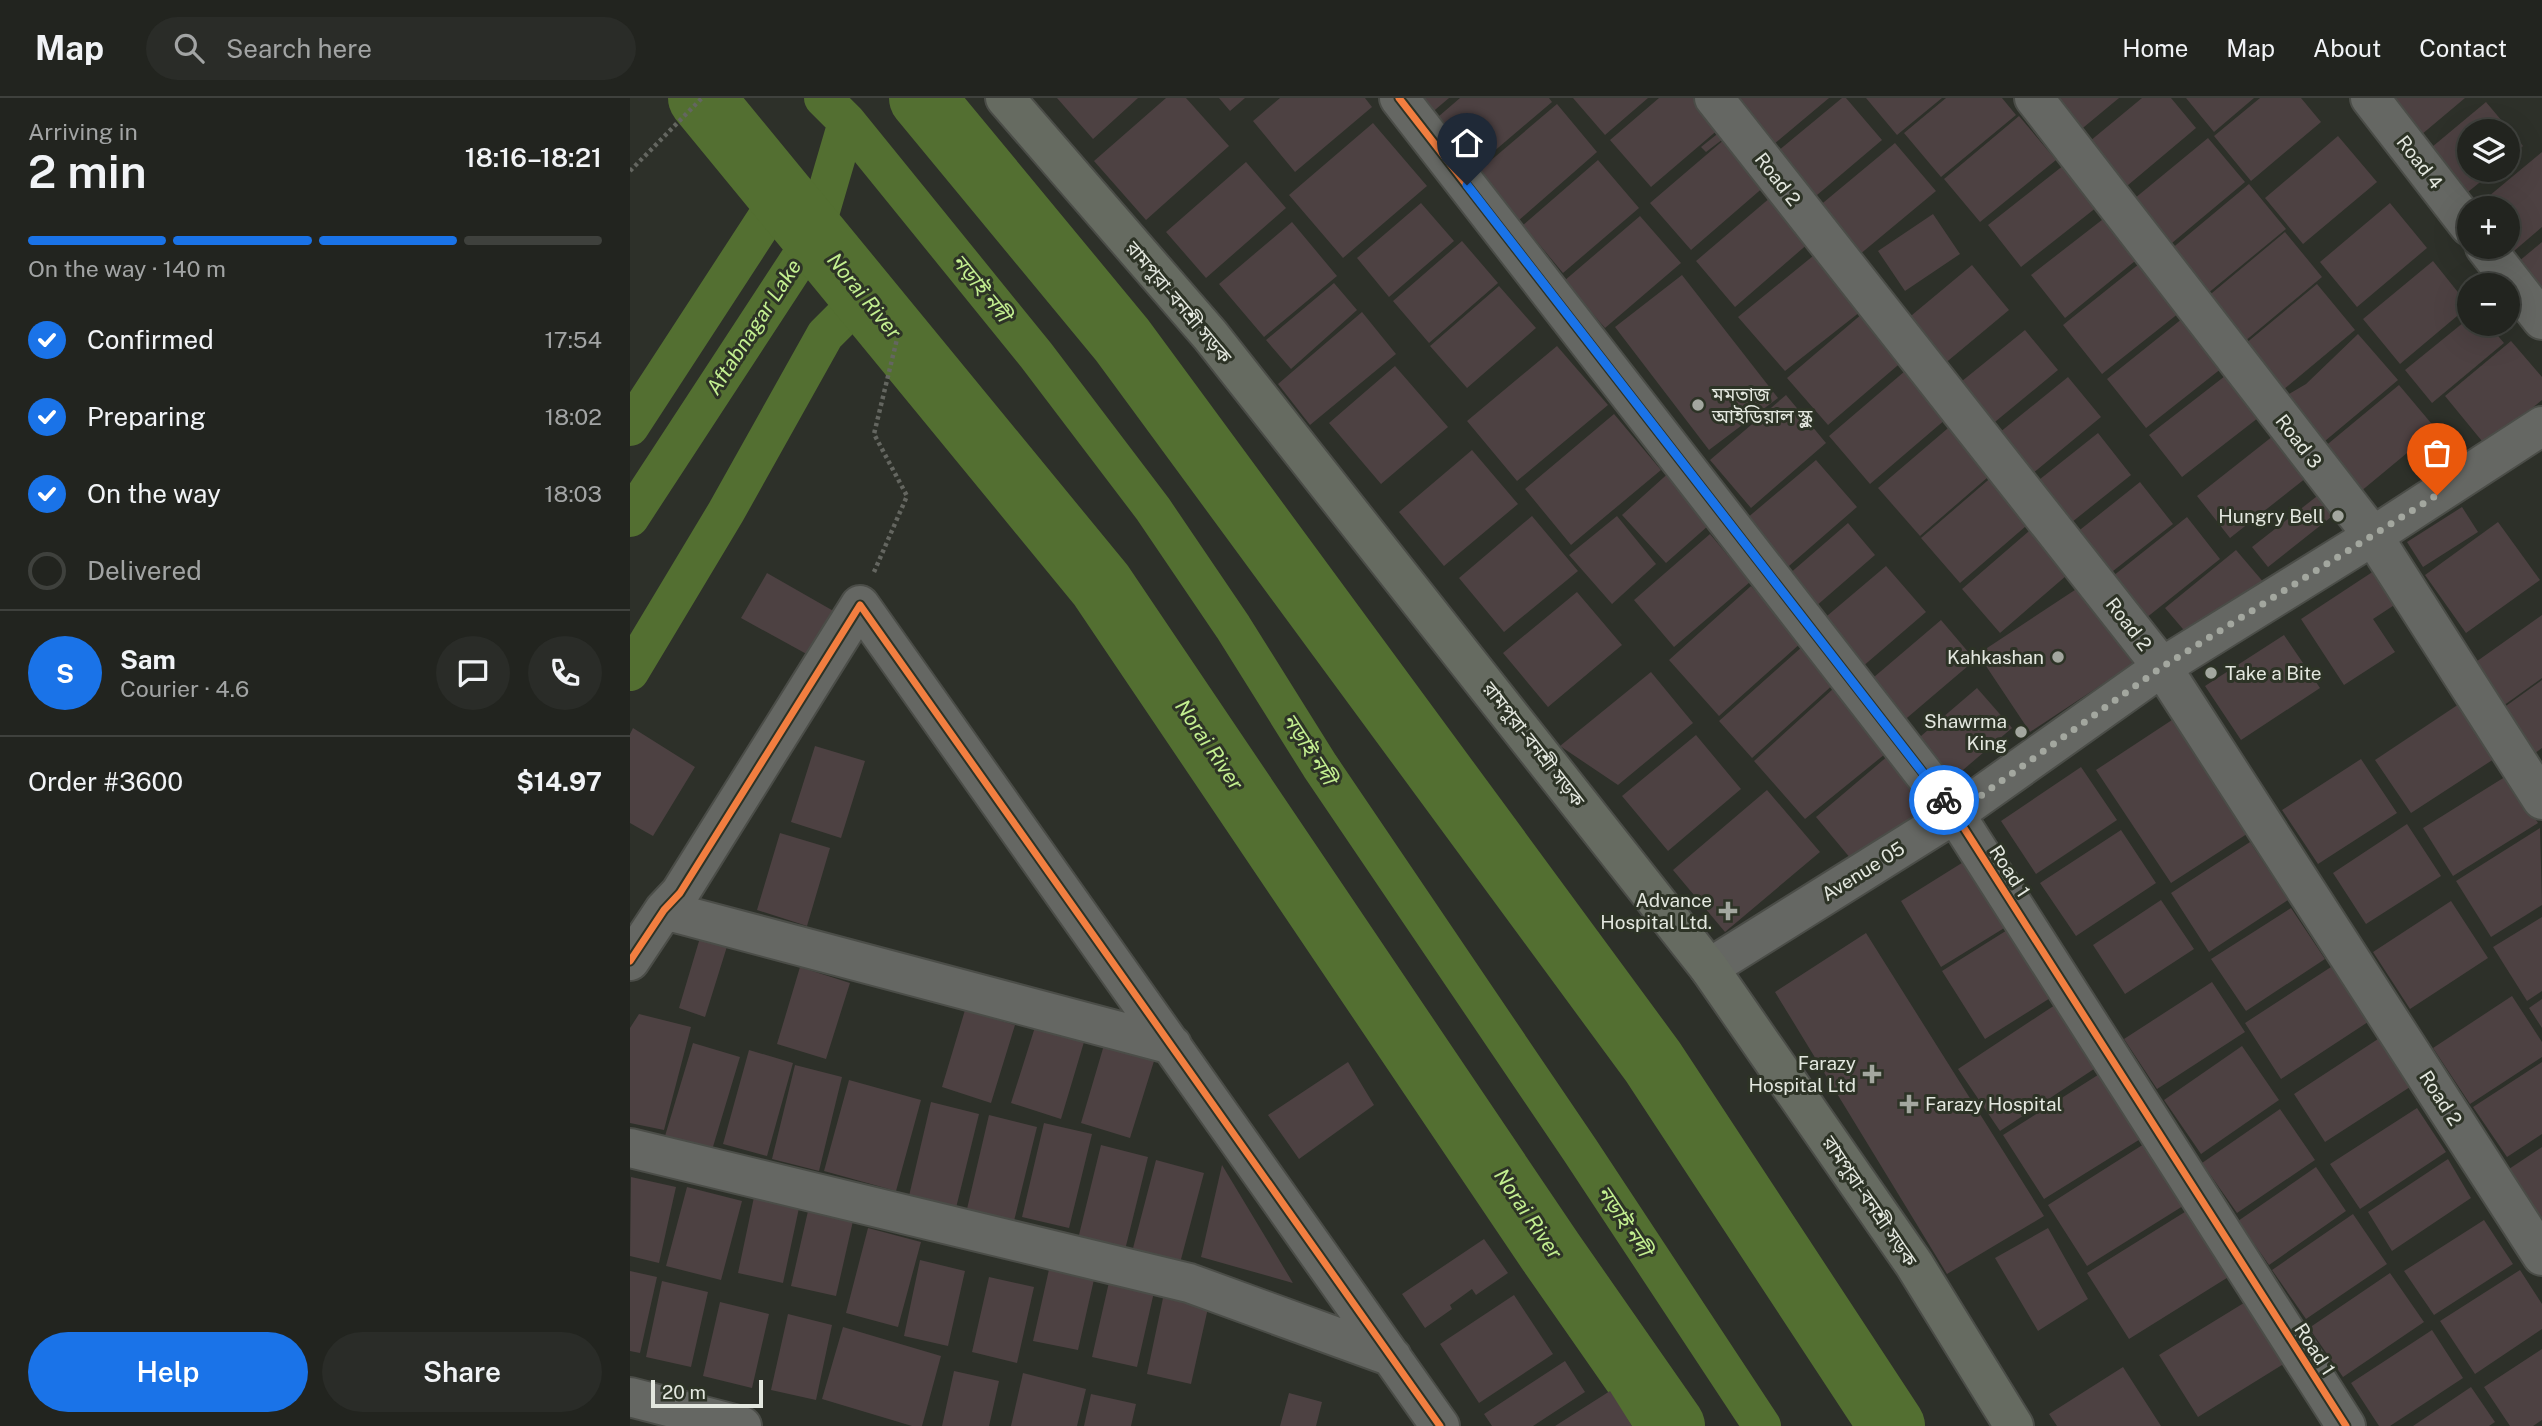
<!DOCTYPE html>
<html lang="en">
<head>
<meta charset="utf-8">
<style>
  :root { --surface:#22241f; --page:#2a2c28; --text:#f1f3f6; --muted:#a2a4a4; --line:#3f413d; --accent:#1a73e8 }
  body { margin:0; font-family:"Public Sans","Noto Sans Bengali",sans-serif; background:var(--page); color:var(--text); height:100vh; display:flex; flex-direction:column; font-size:26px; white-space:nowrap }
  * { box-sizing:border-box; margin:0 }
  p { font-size:23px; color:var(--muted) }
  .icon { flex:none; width:38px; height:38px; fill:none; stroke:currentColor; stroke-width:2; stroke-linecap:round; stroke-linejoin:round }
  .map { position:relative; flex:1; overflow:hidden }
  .side { display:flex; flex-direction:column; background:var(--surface); width:630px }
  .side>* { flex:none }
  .buttons { position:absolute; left:1827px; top:21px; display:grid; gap:14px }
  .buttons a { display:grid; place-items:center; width:63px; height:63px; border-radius:50%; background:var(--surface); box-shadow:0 7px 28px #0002,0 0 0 2px var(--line); font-size:35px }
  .scale { position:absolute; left:21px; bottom:18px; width:112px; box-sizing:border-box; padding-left:7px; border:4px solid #e3e7df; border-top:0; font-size:19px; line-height:24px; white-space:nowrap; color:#e3e7df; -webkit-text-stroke:5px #2d3326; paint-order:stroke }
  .pin { position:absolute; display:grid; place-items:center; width:60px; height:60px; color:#fff; margin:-72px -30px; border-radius:50% 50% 50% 0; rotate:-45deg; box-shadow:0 0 7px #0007 }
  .pin .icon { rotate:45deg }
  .courier { position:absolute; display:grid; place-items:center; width:70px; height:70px; margin:-35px; border:5px solid #1a73e8; border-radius:50%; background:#fff; color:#222; box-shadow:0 2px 9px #0007 }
  .headline em { font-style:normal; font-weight:600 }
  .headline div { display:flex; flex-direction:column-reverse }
  .headline { display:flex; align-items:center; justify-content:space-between; height:119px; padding:0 28px }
  h1 { font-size:46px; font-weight:600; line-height:52px }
  .bar { display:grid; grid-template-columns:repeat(4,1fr); gap:10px 7px; align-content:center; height:84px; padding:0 28px }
  .bar i { height:9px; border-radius:5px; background:var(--line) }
  .bar .on { background:var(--accent) }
  .bar p { grid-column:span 4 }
  .line { display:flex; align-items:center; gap:18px; padding:0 28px; border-top:2px solid var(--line) }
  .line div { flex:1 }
  .round { display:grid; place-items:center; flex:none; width:74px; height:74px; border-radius:37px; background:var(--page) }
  ol { padding:0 28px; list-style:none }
  li { display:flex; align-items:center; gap:21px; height:77px }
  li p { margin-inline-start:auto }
  li .icon { padding:7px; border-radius:50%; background:var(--accent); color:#fff; stroke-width:4 }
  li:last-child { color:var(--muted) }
  li i { width:38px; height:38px; border:4px solid var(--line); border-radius:50% }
  .action { display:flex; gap:14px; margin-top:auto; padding:14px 28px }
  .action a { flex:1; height:80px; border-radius:42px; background:var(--accent); color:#fff; font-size:28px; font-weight:600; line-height:80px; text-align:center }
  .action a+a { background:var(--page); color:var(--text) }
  header { display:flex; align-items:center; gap:42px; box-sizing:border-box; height:98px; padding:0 35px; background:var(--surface); border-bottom:2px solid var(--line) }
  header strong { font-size:33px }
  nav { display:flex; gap:38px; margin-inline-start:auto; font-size:24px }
  .search { width:490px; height:63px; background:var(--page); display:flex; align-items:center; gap:18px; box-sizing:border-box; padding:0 24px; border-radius:38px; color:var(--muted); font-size:26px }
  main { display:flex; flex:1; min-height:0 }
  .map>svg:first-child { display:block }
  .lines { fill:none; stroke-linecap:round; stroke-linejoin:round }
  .canal { stroke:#536f31; stroke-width:38 }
  .river { stroke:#536f31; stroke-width:66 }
  .building { fill:#4d4142 }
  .street-casing { stroke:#4b4d48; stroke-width:42 }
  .primary-casing { stroke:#4b4d48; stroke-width:42 }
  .path { stroke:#646660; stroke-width:4.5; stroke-dasharray:3.5 3.5; stroke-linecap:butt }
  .street { stroke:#656763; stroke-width:38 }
  .primary { stroke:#666b61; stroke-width:38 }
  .cycleway-casing { stroke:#2d3326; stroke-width:11 }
  .cycleway { stroke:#f27e40; stroke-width:7 }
  .done { stroke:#a3a79f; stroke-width:7; stroke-dasharray:0 12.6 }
  .route { stroke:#1a73e8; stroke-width:9 }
  .poi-dot { fill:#a3a79f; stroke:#2d3326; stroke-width:2.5 }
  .labels { text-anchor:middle; stroke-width:6; stroke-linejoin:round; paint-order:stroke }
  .street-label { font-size:19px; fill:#e3e7df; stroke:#2d3326 }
  .poi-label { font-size:19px; fill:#e3e7df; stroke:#2d3326; text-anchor:end }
  .water-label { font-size:21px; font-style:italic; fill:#c3ef90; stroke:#2d3326 }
</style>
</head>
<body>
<header>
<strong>Map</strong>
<div class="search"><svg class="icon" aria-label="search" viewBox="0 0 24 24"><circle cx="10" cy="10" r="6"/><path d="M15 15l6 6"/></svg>Search here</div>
<nav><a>Home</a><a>Map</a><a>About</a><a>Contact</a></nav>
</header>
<main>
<section class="side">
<div class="headline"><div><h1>2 min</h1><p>Arriving in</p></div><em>18:16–18:21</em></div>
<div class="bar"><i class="on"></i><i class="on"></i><i class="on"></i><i></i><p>On the way · 140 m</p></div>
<ol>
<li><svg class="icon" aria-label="check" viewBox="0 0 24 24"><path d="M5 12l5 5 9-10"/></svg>Confirmed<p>17:54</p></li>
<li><svg class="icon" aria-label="check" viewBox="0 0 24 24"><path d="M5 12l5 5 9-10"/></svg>Preparing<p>18:02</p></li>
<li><svg class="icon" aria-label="check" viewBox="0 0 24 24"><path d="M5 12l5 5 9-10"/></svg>On the way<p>18:03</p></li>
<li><i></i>Delivered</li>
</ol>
<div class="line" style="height:126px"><b class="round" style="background:var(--accent);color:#fff">S</b><div><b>Sam</b><p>Courier · 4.6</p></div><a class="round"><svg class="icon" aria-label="chat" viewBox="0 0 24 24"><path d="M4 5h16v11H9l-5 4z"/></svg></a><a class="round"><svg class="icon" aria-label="phone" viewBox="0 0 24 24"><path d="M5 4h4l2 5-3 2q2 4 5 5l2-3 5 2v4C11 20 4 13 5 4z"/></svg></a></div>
<div class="line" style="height:91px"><div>Order #3600</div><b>$14.97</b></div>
<div class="action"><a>Help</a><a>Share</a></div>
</section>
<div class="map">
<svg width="1912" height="1328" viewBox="0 0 1912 1328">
  <rect width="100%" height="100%" fill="#2d3029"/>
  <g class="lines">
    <path class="canal" d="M193,0L217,24L406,257L523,411L603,529L690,668L950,1052L1132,1328
      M0,329L151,97L234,198L195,237L96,414L0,574
      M0,420L183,140L217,24"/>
    <path class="river" d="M71,0L471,487L920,1153L1042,1328
      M292,0L492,242L1023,964L1262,1328"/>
  </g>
  <path class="building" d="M427,0H508L463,41Z
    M536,0H556L599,48L516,122L464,63Z
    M589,0H615L600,13Z
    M650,0H735L742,9L665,74L623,23Z
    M784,0H819L799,17Z
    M830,0H919L922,4L842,72L801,25Z
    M943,0H1018L975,37Z
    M1029,0H1076L1097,24L1021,89L980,42Z
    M1098,0H1199L1137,52Z
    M1212,0H1216L1252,42L1180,103L1142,58Z
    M1236,0H1312L1267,37Z
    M1316,0H1372L1386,17L1311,79L1274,35Z
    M1420,0H1489L1448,34Z
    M1512,0H1541L1566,30L1491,93L1454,48Z
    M1556,0H1624L1584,34Z
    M1630,0H1671L1691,24L1621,83L1584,38Z
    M1756,0H1835L1785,42Z
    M1856,4L1893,48L1878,61V33H1839V72H1865L1833,98L1796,54Z
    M927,6L967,54L888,123L846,75Z
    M1389,18L1426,62L1350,124L1314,81Z
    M743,25L797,88L713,160L659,97Z
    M1096,29L1101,35L1076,54L1071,49Z
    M1103,34L1143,81L1061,152L1020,105Z
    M1708,38L1747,84L1673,146L1635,100Z
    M1578,40L1615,84L1536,150L1499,105Z
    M1265,45L1306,93L1223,162L1182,114Z
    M1912,54V129L1884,153L1878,146V110H1848L1847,108Z
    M968,62L1009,110L933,175L893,127Z
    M616,64L656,110L576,180L536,134Z
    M1434,67L1467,109L1391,169L1358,127Z
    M1619,86L1656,131L1577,196L1540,152Z
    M1141,99L1180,144L1105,209L1066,163Z
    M791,105L824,143L759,199L727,160Z
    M1760,105L1797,150L1727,209L1690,164Z
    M1303,116L1330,156L1275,193L1248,153Z
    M1010,118L1051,165L975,230L934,183Z
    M1477,118L1510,159L1435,220L1401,177Z
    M662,124L707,178L634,239L589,186Z
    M1655,134L1692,179L1614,244L1576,200Z
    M832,143L868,185L799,245L763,203Z
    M1912,144V193L1888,164Z
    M1183,158L1230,214L1155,273L1108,219Z
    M1803,163L1839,208L1770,266L1733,221Z
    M1509,166L1549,215L1472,276L1433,227Z
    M1342,167L1379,212L1307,272L1270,227Z
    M1052,177L1148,300L1079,352L985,229Z
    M704,185L727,212L661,271L636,242Z
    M1687,186L1725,232L1647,297L1609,251Z
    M869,188L906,230L837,290L800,248Z
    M732,214L766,256L680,327L648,286Z
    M1233,215L1274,262L1198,327L1157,280Z
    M1553,220L1592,270L1516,330L1477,281Z
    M1839,220V226H1858L1874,245L1802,305L1775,272Z
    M1395,232L1428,272L1354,333L1321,292Z
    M1728,236L1768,282L1689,348L1649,302L1676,286Z
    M1881,243L1912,279V302L1856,348L1815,298Z
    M927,248L978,307L887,383L837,323Z
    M765,268L818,329L751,386L699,325Z
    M1275,273L1316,321L1240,386L1199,338Z
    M1595,278L1628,320L1552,379L1519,337Z
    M1438,279L1471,319L1397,380L1364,339Z
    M1769,287L1806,331L1730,394L1693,350Z
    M1156,297L1196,345L1121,410L1080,362Z
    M984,316L1031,372L941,447L895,391Z
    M1324,325L1365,373L1290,438L1248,390Z
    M1468,335L1501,377L1427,436L1394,394Z
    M1643,338L1676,380L1600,440L1567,398Z
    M842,352L888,406L814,468L769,414Z
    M1186,362L1227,409L1152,474L1110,426Z
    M1043,371L1087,420L1036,465L992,417Z
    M1364,377L1403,422L1330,485L1291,440Z
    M1510,384L1543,426L1469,484L1436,443Z
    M1700,388L1715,408L1638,469L1622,449Z
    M1832,409L1848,434L1793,469L1777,444Z
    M902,418L948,473L874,534L829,480Z
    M987,418L1026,466L982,506L939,457Z
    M1557,419L1590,461L1516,520L1483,478Z
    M1868,424L1910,482L1836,535L1795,477Z
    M1218,425L1245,457L1185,509L1158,477Z
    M1406,427L1444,471L1370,535L1332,491Z
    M1080,436L1120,484L1044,549L1004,502Z
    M1606,452L1635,486L1564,544L1535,510Z
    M1256,468L1296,514L1224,576L1184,529Z
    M1750,469L1772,502L1743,521L1765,554L1714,587L1671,521Z
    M137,475L207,515L182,559L111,520Z
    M1457,484L1509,562L1400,634L1348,556Z
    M1121,488L1172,544L1089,618L1039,562Z
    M947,494L992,547L918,609L873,555Z
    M1912,517V580L1873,608L1843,566Z
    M1311,522L1345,562L1271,625L1237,585Z
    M1654,537L1690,590L1611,642L1575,588Z
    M1173,548L1206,584L1122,660L1089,623Z
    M1021,574L1063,625L988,687L930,648Z
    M1912,582V650L1901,658L1869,613Z
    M1204,590L1260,652L1175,721L1124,663Z
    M1347,590L1382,630L1319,684L1284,644Z
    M1832,604L1867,659L1781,715L1745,662Z
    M1545,620L1620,734L1541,785L1466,672Z
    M3,630L65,669L23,738L0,725V636Z
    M1066,637L1111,691L1038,753L992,698Z
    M185,648L235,663L211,740L161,724Z
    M1259,657L1305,711L1231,773L1186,719Z
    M1731,661L1767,715L1688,766L1652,712Z
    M1451,669L1487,722L1406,776L1371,723Z
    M1878,677L1908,725L1823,778L1793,730Z
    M1137,692L1190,754L1095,834L1043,772Z
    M1777,726L1811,778L1736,826L1703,775Z
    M1910,730L1912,807L1861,839L1826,783Z
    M1491,732L1526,785L1446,838L1410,785Z
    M150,735L200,750L177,828L127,812Z
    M1620,744L1658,802L1579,854L1541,795Z
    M1343,758L1384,824L1311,869L1271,803Z
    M1531,802L1564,851L1495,896L1463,847Z
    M1821,803L1858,860L1780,911L1743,854Z
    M1661,810L1695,861L1616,913L1581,861Z
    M1912,819V893L1897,903L1863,849Z
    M1382,829L1425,897L1355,941L1312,873Z
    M72,833L99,842L75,919L49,910Z
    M1236,835L1414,1118L1317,1176L1145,894Z
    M170,869L220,885L196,961L147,946Z
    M1701,869L1738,924L1651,981L1615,925Z
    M1582,884L1615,934L1527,991L1494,941Z
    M1882,898L1912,944V959L1840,1006L1803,950Z
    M1912,901V930L1899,910Z
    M1425,907L1467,969L1370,1033L1328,971Z
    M335,912L385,927L361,1005L312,989Z
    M9,916L61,929L34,1032L0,1025V930Z
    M405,929L454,944L431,1021L381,1005Z
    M1748,941L1780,989L1695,1044L1664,996Z
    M63,945L110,959L82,1052L35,1038Z
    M474,947L524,963L500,1040L451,1025Z
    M1612,948L1649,1002L1571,1056L1534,1002Z
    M119,952L163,965L137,1058L93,1046Z
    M718,964L744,1007L669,1061L638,1017Z
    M1912,964V1036L1877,1059L1843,1009Z
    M165,967L212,979L189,1073L142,1061Z
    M1471,975L1512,1040L1414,1101L1373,1037Z
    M219,982L291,1002L266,1093L194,1073Z
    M301,1004L349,1016L326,1110L279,1098Z
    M1787,1010L1816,1054L1730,1111L1700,1066Z
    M1650,1011L1685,1062L1607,1115L1572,1065Z
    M359,1017L407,1029L384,1123L337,1111Z
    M414,1025L462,1036L439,1130L392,1119Z
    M1514,1046L1553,1108L1457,1168L1418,1107Z
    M471,1047L518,1059L495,1152L448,1141Z
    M1912,1049V1127L1873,1075Z
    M1818,1061L1841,1100L1762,1153L1738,1114Z
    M526,1062L574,1075L550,1165L502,1154Z
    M592,1067L663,1185L571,1159Z
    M1686,1069L1716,1113L1639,1167L1608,1123Z
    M1,1079L46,1089L29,1165L0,1158Z
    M57,1089L112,1103L91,1182L36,1168Z
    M124,1099L169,1110L153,1185L108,1175Z
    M1558,1112L1600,1178L1499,1241L1457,1175Z
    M178,1113L223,1123L206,1198L161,1188Z
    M1723,1116L1757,1166L1676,1221L1642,1172Z
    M1854,1122L1883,1166L1804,1217L1774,1173Z
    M238,1130L291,1144L268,1229L216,1215Z
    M1418,1130L1458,1201L1408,1233L1365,1160Z
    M854,1141L878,1175L846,1197L842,1191L820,1207L822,1211L795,1230L772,1196Z
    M290,1162L335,1173L318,1248L274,1238Z
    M420,1167L465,1177L448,1252L403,1243Z
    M1890,1172L1912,1206V1231L1845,1276L1810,1223Z
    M0,1173L27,1179L10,1255L0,1253Z
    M1760,1175L1794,1224L1713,1279L1679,1230Z
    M359,1179L404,1189L387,1265L342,1254Z
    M32,1183L78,1194L61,1269L16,1259Z
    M479,1184L524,1194L507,1269L462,1259Z
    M884,1197L923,1256L849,1305L810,1246Z
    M533,1200L578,1210L561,1286L517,1276Z
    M1622,1200L1660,1262L1568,1319L1529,1257Z
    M90,1204L139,1216L122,1290L73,1278Z
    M158,1216L202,1227L186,1302L141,1292Z
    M213,1229L311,1258L292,1328H282L192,1301Z
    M1802,1232L1833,1280L1760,1328H1749L1721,1285Z
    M1912,1251V1322L1903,1328H1880L1854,1289Z
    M935,1263L955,1294L903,1328H862L854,1316Z
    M1493,1269L1531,1328H1427L1419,1316Z
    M324,1273L369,1283L359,1328H312Z
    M393,1275L456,1291L447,1328H381Z
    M1841,1289L1865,1324L1859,1328H1783Z
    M980,1293L1002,1328H925Z
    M659,1295L692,1304L686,1328H650Z
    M461,1296L506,1306L501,1328H454Z"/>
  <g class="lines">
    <g class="street-casing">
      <path id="street" d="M769,0L1325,716L1716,1328
        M1084,0L1532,569L1912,1158
        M1404,0L1743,438L1912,702
        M1740,0L1839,128
        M1855,149L1912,222
        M34,812L542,947
        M0,863L34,812L50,795L230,507L810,1328
        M1079,870L1325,716L1532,569L1743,438L1912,328
        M0,1050L559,1185L762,1259
        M0,1299L112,1328"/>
    </g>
    <g class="primary-casing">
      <path id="primary" d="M375,0L580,237L1079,870L1284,1166L1384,1328"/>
    </g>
    <path class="path" d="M0,73L72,0
      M244,474L277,398L244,336L268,237"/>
    <use href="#street" class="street"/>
    <use href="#primary" class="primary"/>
    <g class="cycleway-casing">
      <path id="cycleway" d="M769,0L1325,716L1716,1328
        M0,863L34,812L50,795L230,507L810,1328"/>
    </g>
    <use href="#cycleway" class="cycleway"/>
  </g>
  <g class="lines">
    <path class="done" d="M1314,702L1325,716L1532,569L1807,397"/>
    <path class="route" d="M837,87L1314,702"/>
  </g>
  <g class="poi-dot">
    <circle cx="1068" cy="307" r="7"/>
    <circle cx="1708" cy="418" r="7"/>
    <circle cx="1428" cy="559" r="7"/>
    <circle cx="1581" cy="575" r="7"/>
    <circle cx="1391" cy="634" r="7"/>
    <path d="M1094.5 802.5h7v7h7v7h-7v7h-7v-7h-7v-7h7z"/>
    <path d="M1238.5 965.5h7v7h7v7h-7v7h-7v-7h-7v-7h7z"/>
    <path d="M1275.5 995.5h7v7h7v7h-7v7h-7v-7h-7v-7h7z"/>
  </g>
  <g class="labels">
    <g class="street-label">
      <text transform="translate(1790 64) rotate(52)" y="7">Road 4</text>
      <text transform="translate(1148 81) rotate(52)" y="7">Road 2</text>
      <text transform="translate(549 204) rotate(50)" y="7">রামপুরা-বনশ্রী সড়ক</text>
      <text transform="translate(1669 343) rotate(52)" y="7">Road 3</text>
      <text transform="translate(1499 526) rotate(52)" y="7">Road 2</text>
      <text transform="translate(904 646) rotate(52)" y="7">রামপুরা-বনশ্রী সড়ক</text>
      <text transform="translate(1233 773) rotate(-32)" y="7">Avenue 05</text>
      <text transform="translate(1380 773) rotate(57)" y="7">Road 1</text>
      <text transform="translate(1811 1000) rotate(57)" y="7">Road 2</text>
      <text transform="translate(1240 1103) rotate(56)" y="7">রামপুরা-বনশ্রী সড়ক</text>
      <text transform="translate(1685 1251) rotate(57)" y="7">Road 1</text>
    </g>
    <g class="poi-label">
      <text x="1082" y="303" text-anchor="start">মমতাজ<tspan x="1082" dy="22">আইডিয়াল স্কুল</tspan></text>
      <text x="1694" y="425">Hungry Bell</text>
      <text x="1414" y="566">Kahkashan</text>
      <text x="1595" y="582" text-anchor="start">Take a Bite</text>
      <text x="1377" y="630">Shawrma<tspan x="1377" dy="22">King</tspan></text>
      <text x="1082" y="809">Advance<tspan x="1082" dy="22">Hospital Ltd.</tspan></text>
      <text x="1226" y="972">Farazy<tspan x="1226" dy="22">Hospital Ltd</tspan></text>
      <text x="1295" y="1013" text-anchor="start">Farazy Hospital</text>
    </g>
    <g class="water-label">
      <text transform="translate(351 190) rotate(51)" y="7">নড়াই নদী</text>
      <text transform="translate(234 198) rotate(51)" y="7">Norai River</text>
      <text transform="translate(124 229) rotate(-57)" y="7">Aftabnagar Lake</text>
      <text transform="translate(579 647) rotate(56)" y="7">Norai River</text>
      <text transform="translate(679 651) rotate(57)" y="7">নড়াই নদী</text>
      <text transform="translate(898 1116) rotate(56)" y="7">Norai River</text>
      <text transform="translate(994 1123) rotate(56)" y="7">নড়াই নদী</text>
    </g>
  </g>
</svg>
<div class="buttons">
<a><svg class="icon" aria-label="layers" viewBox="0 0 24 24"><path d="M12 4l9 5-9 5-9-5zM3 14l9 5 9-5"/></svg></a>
<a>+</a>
<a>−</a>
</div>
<div class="scale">20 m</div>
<div class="pin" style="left:1807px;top:397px;background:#ea580c"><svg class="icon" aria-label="bag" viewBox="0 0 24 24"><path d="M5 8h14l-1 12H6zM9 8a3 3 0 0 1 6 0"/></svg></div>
<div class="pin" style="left:837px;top:87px;background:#1f2937"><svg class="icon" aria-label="home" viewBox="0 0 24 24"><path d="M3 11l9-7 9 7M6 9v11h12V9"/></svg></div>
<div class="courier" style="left:1314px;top:702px"><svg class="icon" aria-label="bike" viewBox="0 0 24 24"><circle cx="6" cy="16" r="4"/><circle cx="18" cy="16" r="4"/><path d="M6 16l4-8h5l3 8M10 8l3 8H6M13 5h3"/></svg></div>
</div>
</main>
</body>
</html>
